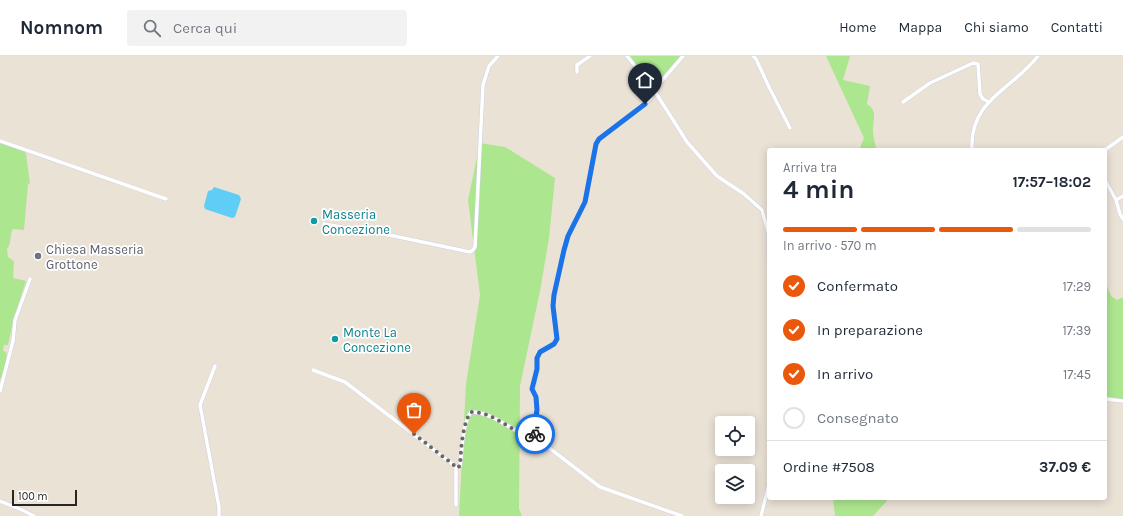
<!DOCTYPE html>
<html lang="it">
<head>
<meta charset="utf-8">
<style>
  :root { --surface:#fff; --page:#f2f2f3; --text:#1f2937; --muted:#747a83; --line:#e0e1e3; --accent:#ea580c }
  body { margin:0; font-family:Karla,sans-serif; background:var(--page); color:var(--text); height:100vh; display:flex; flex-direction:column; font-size:15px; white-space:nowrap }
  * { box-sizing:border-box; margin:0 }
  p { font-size:13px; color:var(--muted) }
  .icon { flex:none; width:22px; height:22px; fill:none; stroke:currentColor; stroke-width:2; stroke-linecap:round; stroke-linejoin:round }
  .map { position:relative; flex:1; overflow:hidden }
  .drawer { position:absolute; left:767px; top:92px; width:340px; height:352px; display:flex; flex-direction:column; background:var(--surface); border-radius:4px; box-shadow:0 2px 10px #0003 }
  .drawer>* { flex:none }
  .fabs { position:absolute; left:715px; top:360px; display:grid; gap:8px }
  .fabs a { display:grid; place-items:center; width:40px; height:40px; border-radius:4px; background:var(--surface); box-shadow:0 2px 10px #0003; font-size:20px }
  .scale { position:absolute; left:12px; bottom:10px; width:65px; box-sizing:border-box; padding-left:4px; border:2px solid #262626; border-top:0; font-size:11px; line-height:14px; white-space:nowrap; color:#262626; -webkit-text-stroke:3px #fff; paint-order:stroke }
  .pin { position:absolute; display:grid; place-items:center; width:34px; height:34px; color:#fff; margin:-41px -17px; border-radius:50% 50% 50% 0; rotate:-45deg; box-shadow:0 0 4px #0007 }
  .pin .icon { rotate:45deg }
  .courier { position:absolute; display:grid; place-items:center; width:40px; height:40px; margin:-20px; border:3px solid #1a73e8; border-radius:50%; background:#fff; color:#222; box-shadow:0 1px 5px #0007 }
  .head em { font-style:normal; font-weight:700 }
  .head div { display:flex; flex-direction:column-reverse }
  .head { display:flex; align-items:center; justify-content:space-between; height:68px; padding:0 16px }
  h1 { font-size:26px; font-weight:700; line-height:30px }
  .bar { display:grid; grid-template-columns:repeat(4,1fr); gap:6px 4px; align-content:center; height:48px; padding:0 16px }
  .bar i { height:5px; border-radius:3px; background:var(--line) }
  .bar .active { background:var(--accent) }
  .bar p { grid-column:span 4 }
  .line { display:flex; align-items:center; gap:10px; padding:0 16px; border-top:1px solid var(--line) }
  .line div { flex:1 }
  ol { padding:0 16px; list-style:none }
  li { display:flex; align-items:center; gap:12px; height:44px }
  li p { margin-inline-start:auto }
  li .icon { padding:4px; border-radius:50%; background:var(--accent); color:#fff; stroke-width:4 }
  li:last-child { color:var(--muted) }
  li i { width:22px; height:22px; border:2px solid var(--line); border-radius:50% }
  header { display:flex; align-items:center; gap:24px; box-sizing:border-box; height:56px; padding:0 20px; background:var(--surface); border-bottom:1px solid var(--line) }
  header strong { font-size:19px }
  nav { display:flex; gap:22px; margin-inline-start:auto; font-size:14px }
  .search { width:280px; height:36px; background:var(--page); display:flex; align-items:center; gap:10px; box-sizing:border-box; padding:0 14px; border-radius:4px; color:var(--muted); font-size:15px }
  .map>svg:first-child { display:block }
  .green { fill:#ace68e }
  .water { fill:#60cdf6 }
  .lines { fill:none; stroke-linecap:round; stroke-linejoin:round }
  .minor-casing { stroke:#ccd0e1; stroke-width:4.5 }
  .minor { stroke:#fff; stroke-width:3.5 }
  .done { stroke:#6b6864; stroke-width:4; stroke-dasharray:0 7.2 }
  .route { stroke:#1a73e8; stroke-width:5 }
  .culture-dot { fill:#0f9aa8; stroke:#fff; stroke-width:1.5 }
  .worship-dot { fill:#6b7280; stroke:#fff; stroke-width:1.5 }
  .labels { text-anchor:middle; stroke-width:3.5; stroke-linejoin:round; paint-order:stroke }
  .culture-label { font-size:13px; fill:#0d838f; stroke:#fff; text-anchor:start }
  .worship-label { font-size:13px; fill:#5b616d; stroke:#fff; text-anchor:start }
</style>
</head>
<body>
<header>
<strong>Nomnom</strong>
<div class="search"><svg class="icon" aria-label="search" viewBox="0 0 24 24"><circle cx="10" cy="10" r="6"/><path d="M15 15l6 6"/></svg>Cerca qui</div>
<nav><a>Home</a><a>Mappa</a><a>Chi siamo</a><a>Contatti</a></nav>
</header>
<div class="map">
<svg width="1123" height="460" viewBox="0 0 1123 460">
  <rect width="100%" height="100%" fill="#ebe2d6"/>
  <path class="green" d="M630,0H682L654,34Z
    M826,0H850L843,24L870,30L867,48C878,55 873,63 873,74C873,81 875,88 877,94H859L864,82Z
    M0,86L24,95L26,98L30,127L28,128L24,174L13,173C9,179 12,188 7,193L8,201L14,205L13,222L26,225L14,262L8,289H4L3,295L6,296L7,302L1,323L0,322Z
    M480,87L505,91L555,122L549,182L540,235L520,330L519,453L522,460H459L466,328L480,239L468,144Z
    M1105,225L1111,240L1117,244L1121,242H1123V344L1105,340Z
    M833,442H888L886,446L873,460H835Z"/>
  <path class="water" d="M214,131L239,139L241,143L235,161L232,162L205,153L204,150L208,135L212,134Z"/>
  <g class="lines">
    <g class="minor-casing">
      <path id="minor" d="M627,0L654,34L687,86L717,120L744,138L762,154L769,179V205
        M753,0L756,3L769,31L790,72
        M577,16V9L590,0
        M903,46L930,27L973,7L978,8L980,38L983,43L989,46
        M0,85L166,143
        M972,94C969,44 1012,34 1038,0
        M1105,94L1123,81
        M1105,124L1116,144L1120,158L1123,163
        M1116,144L1123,140
        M324,168L394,180L470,196L473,194L475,191L483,29L489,10L498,0
        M215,310L200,349L219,451V460
        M313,314L345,326L455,410L456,412L460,410C462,395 462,368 471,356C496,356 512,378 535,381L600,431L682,460
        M0,335L13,285L15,264L30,223
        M1105,343L1123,345
        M535,381L534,375L537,354L536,341L533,333L537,313V302L540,296L554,288L557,283L553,250L554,239L564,194L568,180L585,146L597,85L645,48L651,42L654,34L683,0
        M0,445L22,454L34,460
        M456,449V412
        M761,460L769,428"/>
    </g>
    <use href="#minor" class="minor"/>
  </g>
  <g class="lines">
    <path class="done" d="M414,378L455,410L456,412L460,410C461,395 462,368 471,356C496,356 512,378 535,381V378"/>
    <path class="route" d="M535,378V366L537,354L536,341L532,333L537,313V302L540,296L554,288L557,283L553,250L554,239L564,194L568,180L585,146L596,88L599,83L645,48"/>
  </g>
  <g class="culture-dot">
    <circle cx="314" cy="165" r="4"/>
    <circle cx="335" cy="283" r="4"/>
  </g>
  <circle class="worship-dot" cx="38" cy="200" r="4"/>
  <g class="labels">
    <g class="culture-label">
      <text x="322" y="163">Masseria<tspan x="322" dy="15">Concezione</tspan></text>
      <text x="343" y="281">Monte La<tspan x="343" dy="15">Concezione</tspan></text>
    </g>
    <g class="worship-label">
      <text x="46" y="198">Chiesa Masseria<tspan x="46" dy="15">Grottone</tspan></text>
    </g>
  </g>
</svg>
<div class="fabs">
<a><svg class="icon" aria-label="locate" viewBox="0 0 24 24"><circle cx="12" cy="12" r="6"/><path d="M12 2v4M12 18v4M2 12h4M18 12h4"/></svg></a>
<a><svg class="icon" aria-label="layers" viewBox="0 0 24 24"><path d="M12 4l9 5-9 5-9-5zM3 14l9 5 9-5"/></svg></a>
</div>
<div class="scale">100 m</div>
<div class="pin" style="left:414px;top:378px;background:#ea580c"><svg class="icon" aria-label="bag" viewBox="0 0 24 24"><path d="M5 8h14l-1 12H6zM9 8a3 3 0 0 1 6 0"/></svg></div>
<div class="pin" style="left:645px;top:48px;background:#1f2937"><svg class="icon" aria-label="home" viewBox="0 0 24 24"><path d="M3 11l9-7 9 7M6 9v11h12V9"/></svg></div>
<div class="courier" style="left:535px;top:378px"><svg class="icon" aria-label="bike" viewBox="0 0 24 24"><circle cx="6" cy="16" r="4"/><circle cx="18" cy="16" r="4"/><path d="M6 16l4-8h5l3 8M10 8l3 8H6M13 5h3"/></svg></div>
<section class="drawer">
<div class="head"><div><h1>4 min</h1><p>Arriva tra</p></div><em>17:57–18:02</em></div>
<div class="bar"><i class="active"></i><i class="active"></i><i class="active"></i><i></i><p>In arrivo · 570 m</p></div>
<ol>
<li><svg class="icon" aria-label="check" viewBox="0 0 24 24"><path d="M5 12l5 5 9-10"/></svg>Confermato<p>17:29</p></li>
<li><svg class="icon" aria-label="check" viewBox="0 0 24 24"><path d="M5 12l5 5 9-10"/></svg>In preparazione<p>17:39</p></li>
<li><svg class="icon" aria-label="check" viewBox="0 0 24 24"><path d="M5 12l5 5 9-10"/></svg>In arrivo<p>17:45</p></li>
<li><i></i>Consegnato</li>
</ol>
<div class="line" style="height:52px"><div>Ordine #7508</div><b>37.09 €</b></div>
</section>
</div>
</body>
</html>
